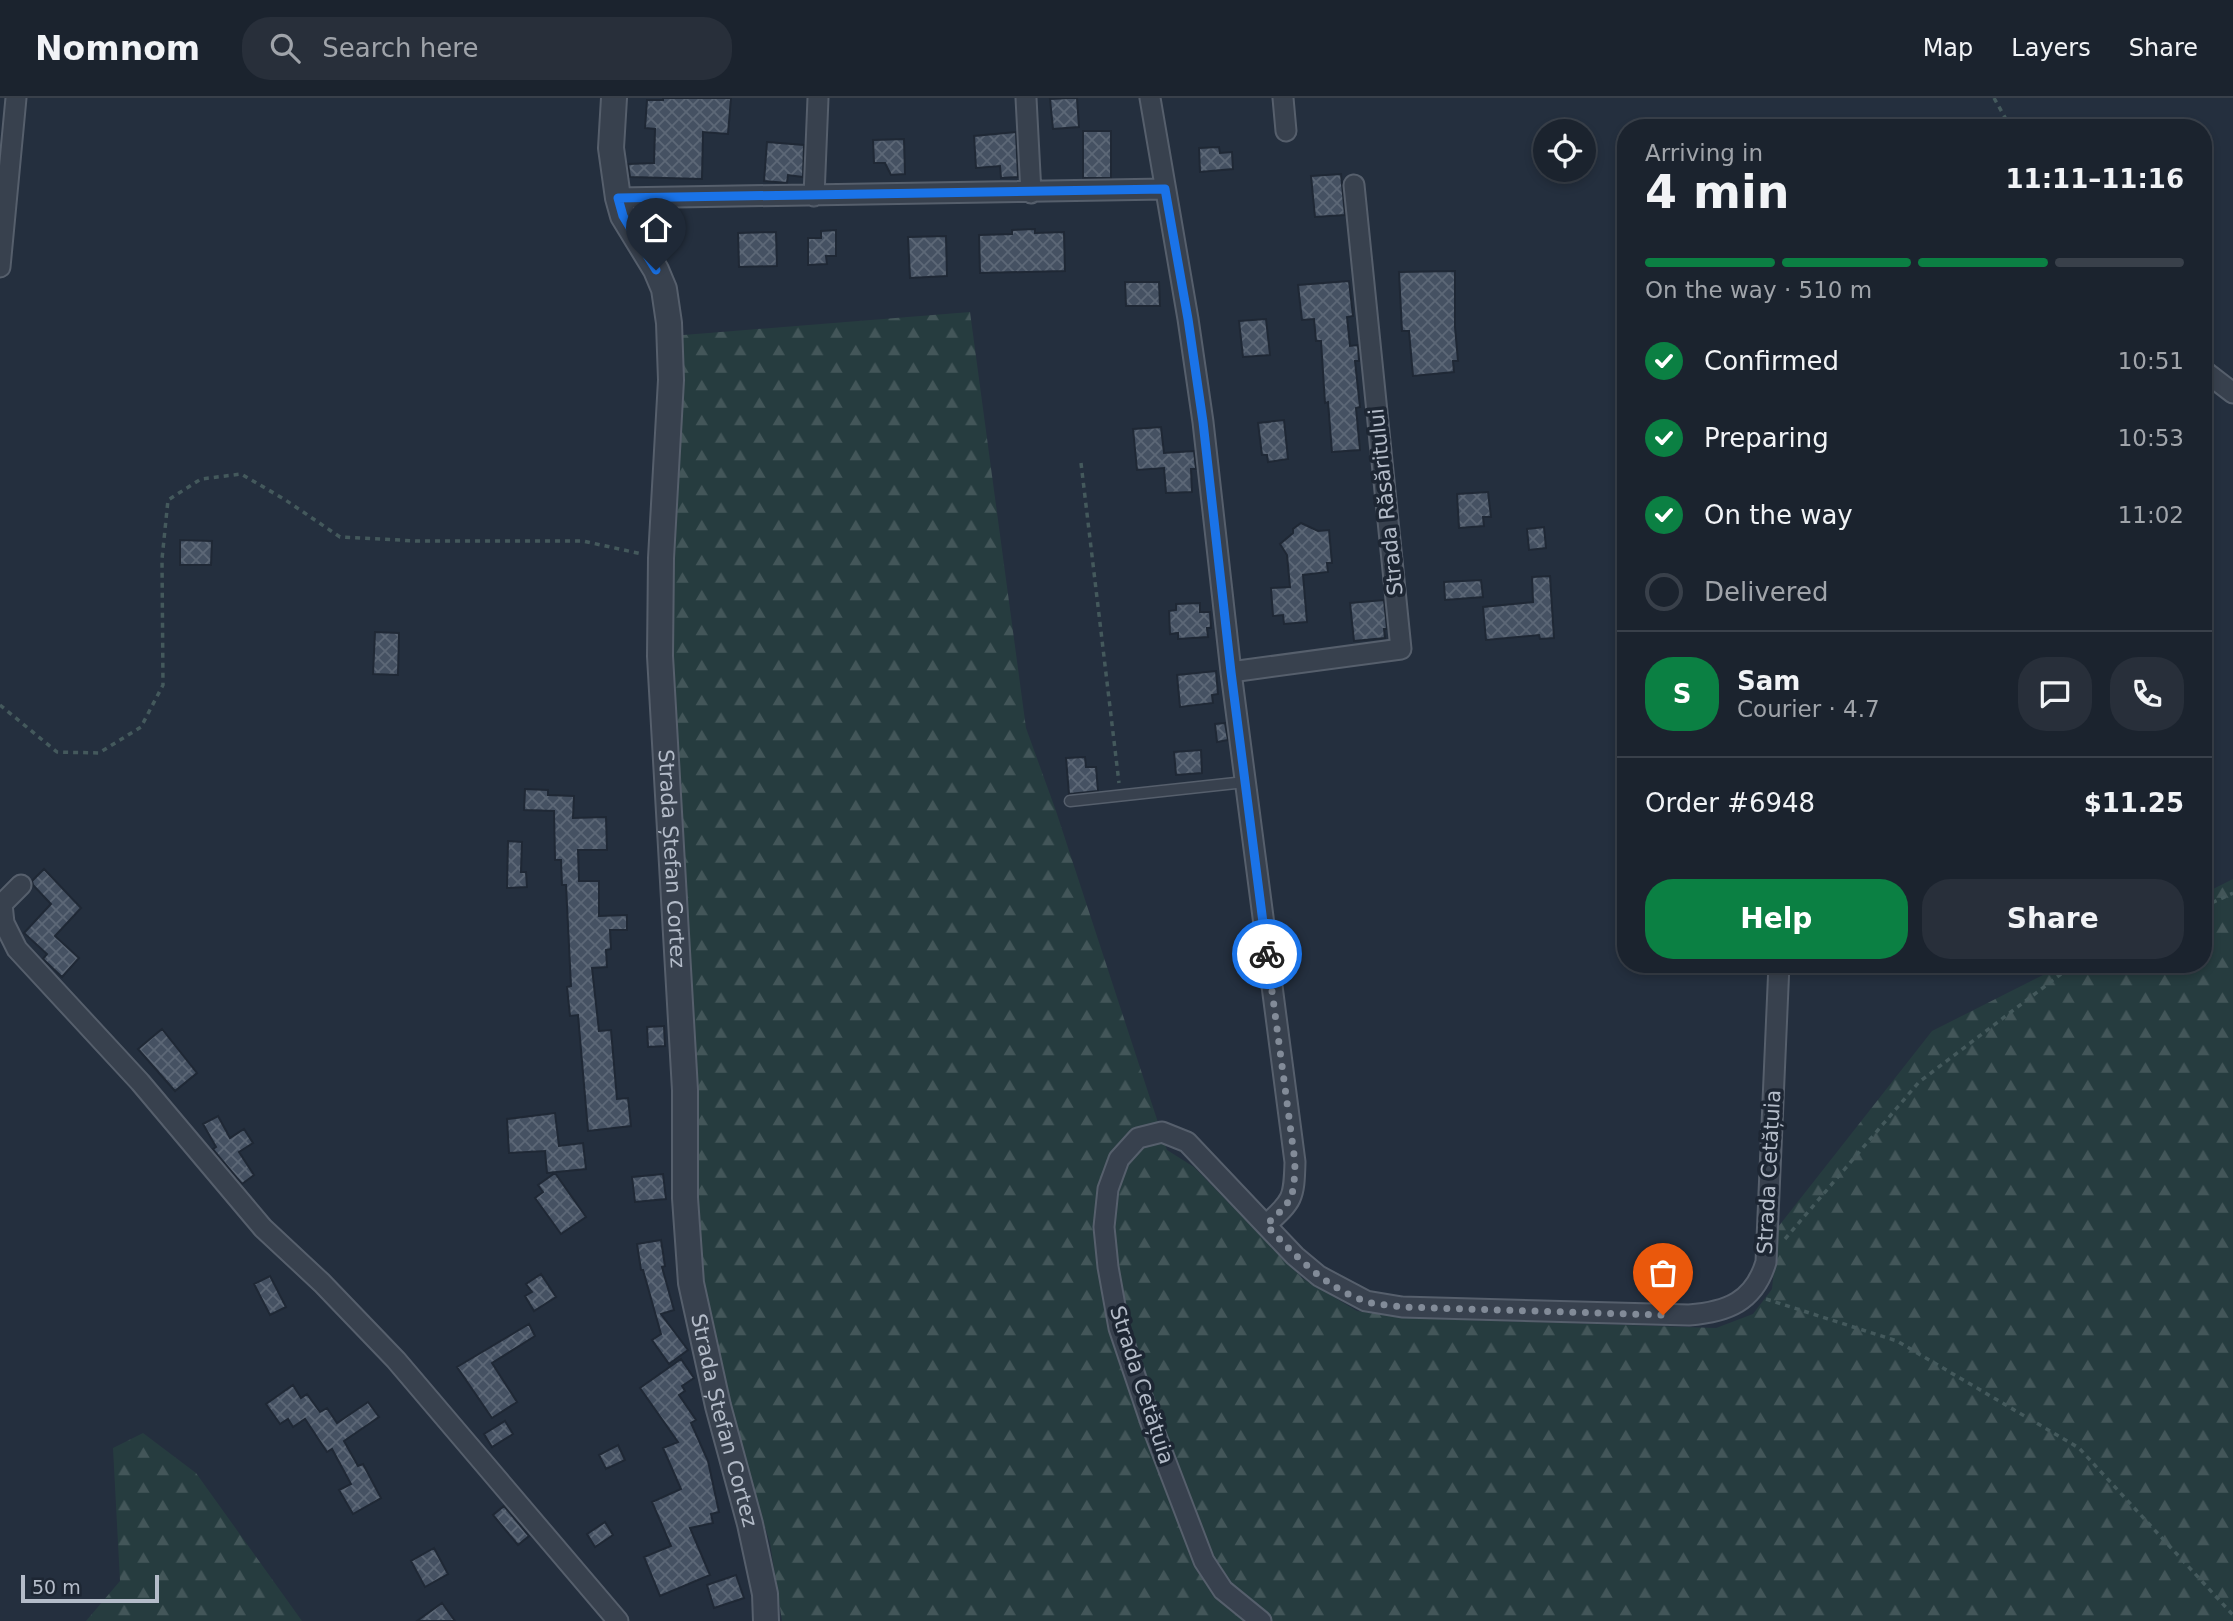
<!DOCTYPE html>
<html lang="en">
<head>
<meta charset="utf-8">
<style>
  :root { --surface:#1b232e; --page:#282f3a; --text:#f1f3f6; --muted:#a0a4aa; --line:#39404a; --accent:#0b8043 }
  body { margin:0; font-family:"DejaVu Sans",sans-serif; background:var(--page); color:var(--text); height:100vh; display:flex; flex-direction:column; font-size:26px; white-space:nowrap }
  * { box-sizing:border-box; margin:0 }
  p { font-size:23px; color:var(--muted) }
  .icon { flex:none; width:38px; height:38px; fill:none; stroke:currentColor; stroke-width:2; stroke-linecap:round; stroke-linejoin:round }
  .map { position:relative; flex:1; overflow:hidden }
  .side { position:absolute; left:1617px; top:21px; width:595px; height:854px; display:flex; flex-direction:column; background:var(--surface); border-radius:28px; box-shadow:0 4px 10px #0003,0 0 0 2px var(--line) }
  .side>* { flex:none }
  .controls { position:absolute; left:1533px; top:21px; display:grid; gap:14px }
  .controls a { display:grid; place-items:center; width:63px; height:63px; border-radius:50%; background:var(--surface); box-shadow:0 4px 10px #0003,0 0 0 2px var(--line); font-size:35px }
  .scale { position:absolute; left:21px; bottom:18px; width:138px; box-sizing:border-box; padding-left:7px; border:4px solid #b4bcc9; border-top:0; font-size:19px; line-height:24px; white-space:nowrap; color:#b4bcc9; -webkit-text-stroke:5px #1d2633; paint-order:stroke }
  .pin { position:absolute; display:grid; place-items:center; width:60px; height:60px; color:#fff; margin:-72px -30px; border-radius:50% 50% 50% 0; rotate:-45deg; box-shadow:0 0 7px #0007 }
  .pin .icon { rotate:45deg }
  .courier { position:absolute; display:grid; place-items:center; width:70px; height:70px; margin:-35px; border:5px solid #1a73e8; border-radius:50%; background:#fff; color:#222; box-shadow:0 2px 9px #0007 }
  .headline em { font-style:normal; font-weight:700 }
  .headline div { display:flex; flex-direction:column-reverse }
  .headline { display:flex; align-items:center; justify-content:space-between; height:119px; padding:0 28px }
  h1 { font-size:46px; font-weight:700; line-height:52px }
  .bar { display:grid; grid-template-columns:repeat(4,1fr); gap:10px 7px; align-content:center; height:84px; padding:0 28px }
  .bar i { height:9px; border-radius:5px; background:var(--line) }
  .bar .selected { background:var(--accent) }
  .bar p { grid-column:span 4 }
  .line { display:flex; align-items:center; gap:18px; padding:0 28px; border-top:2px solid var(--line) }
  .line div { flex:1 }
  .round { display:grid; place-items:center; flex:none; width:74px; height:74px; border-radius:28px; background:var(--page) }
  ol { padding:0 28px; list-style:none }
  li { display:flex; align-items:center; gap:21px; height:77px }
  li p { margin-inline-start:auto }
  li .icon { padding:7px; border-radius:50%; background:var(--accent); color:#fff; stroke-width:4 }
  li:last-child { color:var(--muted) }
  li i { width:38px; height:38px; border:4px solid var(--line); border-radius:50% }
  .primary-button { display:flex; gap:14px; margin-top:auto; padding:14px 28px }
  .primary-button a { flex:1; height:80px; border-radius:28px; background:var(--accent); color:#fff; font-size:28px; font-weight:700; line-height:80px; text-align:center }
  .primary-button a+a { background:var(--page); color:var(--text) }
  header { display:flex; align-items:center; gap:42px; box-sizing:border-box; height:98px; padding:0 35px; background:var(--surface); border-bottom:2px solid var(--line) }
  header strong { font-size:33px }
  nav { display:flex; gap:38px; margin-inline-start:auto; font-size:24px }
  .search { width:490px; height:63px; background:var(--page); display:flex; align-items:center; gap:18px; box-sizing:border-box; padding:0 24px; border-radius:28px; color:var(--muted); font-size:26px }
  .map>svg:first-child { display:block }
  .forest { fill:url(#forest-firs) }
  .building { fill:url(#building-cross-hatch); stroke:#1f2835; stroke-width:2 }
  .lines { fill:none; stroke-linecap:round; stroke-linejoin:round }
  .service-casing { stroke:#565f6c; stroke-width:13 }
  .minor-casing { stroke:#565f6c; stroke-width:23 }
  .tertiary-casing { stroke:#565f6c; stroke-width:28 }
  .path { stroke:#44595c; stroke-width:3.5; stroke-dasharray:5 5; stroke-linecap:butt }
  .service { stroke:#38414e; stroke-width:10 }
  .minor { stroke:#38414e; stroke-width:19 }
  .tertiary { stroke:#38414e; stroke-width:24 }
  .done { stroke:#828b98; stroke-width:7; stroke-dasharray:0 12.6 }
  .route { stroke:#1a73e8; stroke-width:9 }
  .labels { text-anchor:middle; stroke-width:7; stroke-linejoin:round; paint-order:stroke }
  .street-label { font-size:21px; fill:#b4bcc9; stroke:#1d2633 }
</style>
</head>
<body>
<header>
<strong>Nomnom</strong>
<div class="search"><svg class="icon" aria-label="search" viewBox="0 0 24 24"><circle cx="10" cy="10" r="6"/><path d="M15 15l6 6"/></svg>Search here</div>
<nav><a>Map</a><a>Layers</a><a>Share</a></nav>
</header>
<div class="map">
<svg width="2233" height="1523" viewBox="0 0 2233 1523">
  <defs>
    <pattern id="forest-firs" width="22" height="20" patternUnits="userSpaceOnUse" patternTransform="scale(1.75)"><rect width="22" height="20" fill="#263c3f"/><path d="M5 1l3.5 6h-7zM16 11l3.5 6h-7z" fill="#435659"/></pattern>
    <pattern id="building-cross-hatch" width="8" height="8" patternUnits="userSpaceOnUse" patternTransform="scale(1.75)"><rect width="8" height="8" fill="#455162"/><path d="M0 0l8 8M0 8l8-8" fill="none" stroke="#5d6877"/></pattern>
  </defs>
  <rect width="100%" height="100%" fill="#242f3e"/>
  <path class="forest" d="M970,214L1026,630L1056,713L1167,1052L1194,1069L1302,1180L1357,1213L1436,1221L1716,1230L1753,1216L1772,1191L1778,1129L1932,933L2065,866H2203V796L2233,781V1523H782L770,1445L690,1183L670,443L671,238Z
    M143,1335L196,1375L302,1523H86L120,1483L113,1350Z"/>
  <path class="building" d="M663,0H731L728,36L703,34L702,81L630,79L628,66L654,65L655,31L645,30L647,2H663Z
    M1068,0H1077L1079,29L1053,31L1050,1Z
    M1083,33H1111V80H1083Z
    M1016,34L1018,79L1001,80L1000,68L976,70L974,38Z
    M904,41L905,76L891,77L885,65H874L873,42Z
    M767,44L804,47L803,79L788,77L787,85L764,83Z
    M1219,49L1220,55L1232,54L1233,71L1200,74L1199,50Z
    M1341,76L1345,117L1315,119L1311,78Z
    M1035,131V135L1064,134L1065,173L980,175L979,137L1012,136V132Z
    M836,132V158H826L827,166L808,167V140H821V133Z
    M776,134L777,168L739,169L738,135Z
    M946,138L947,178L910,180L908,139Z
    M1455,173V229L1458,263H1453L1454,274L1413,278L1409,233H1402L1399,174Z
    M1349,183L1353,218L1347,219L1350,248L1358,247L1359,263H1355L1360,309L1356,310L1360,352L1332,354L1328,304L1325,305L1321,243H1316L1314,221L1302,222L1298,187Z
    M1125,184H1159L1160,208H1126Z
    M1266,221L1270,257L1243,259L1239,223Z
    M1284,322L1288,361L1268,364L1267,357H1262L1258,325Z
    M1161,329L1164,355L1194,353L1196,371H1191L1192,394L1166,395L1164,370L1137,372L1133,331Z
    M1488,394L1491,419H1483L1484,428L1459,430L1457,396Z
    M1301,425L1318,433L1329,432L1332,465H1327L1328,474L1303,477L1307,524L1284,526L1283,517L1273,518L1271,490L1290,489L1287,457L1280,446L1293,435V431Z
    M1544,429L1546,450L1529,452L1527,431Z
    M180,442L212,443L211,467H180Z
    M1550,478L1554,540L1540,541L1539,537L1486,542L1483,509L1533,504L1532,479Z
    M1481,482L1483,499L1445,502L1444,484Z
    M1384,502L1387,531H1384L1385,540L1354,543L1350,505Z
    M1200,505V514H1210L1211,530H1207L1208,539L1178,541V535L1170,536L1169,513L1176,512V506Z
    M375,534L399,535L398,577L373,576Z
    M1216,573L1218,596L1212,597L1213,605L1180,609L1177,577Z
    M1225,625L1228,642L1217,644L1215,626Z
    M1201,652L1202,675L1176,677L1174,654Z
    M1085,659L1086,669H1096L1098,693L1069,696L1066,660Z
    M525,691L548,692V697L574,698L573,720L606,719L607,752H578L579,783H599V818L627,817V832H610L611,851L606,852L607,869L592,870L599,933L611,932L617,1001L628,1000L631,1028L588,1033L578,917L570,918L567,889L571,888L566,787H562L561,762H555L554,713L524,712Z
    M508,743L522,744L521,774H526L527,789L507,790Z
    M44,771L81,810L55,838L79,860L62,879L43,861L47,856L24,835L51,806L33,787L32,783Z
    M664,928L665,948L648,949L647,929Z
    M162,931L197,975L175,993L138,951Z
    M555,1015L559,1048L583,1045L586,1071L547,1075L545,1053L509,1055L507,1021Z
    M218,1018L230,1040L244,1031L253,1045L239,1054L254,1077L242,1086L216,1055L213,1051L216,1049L203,1026Z
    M555,1075L586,1119L561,1136L535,1100L543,1094L538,1087Z
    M663,1076L666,1101L635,1104L632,1079Z
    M661,1142L665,1168L662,1169L674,1212L661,1216L688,1252L669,1266L652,1242L661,1236L643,1172H641L637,1146Z
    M541,1176L556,1199L534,1213L525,1198L532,1194L526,1186Z
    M270,1178L286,1209L270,1217L254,1186Z
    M529,1226L535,1238L492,1265L517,1304L492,1320L457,1269Z
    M681,1261L694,1280L682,1288L685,1293L679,1297L696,1322L691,1325L708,1363L719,1414L711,1416L713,1425L690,1430L710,1477L660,1498L644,1459L671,1448L652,1404L681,1391L663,1350L678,1344L640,1290Z
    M293,1287L301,1300L307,1296L320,1314L327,1310L337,1325L368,1304L379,1319L344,1343L358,1368L363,1366L381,1400L353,1416L339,1392L351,1386L332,1351L327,1354L305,1321L293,1329L288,1321L280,1326L266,1306Z
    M505,1323L513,1336L492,1349L484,1336Z
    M618,1347L625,1362L606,1371L599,1357Z
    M504,1408L529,1438L518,1447L493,1417Z
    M605,1424L613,1437L595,1449L587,1436Z
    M434,1450L448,1476L425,1489L411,1463Z
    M736,1477L744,1500L714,1510L707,1487Z
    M442,1505L455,1523H417Z"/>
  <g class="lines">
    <g class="service-casing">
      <path id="service" d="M1070,703L1245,684"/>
    </g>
    <g class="minor-casing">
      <path id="minor" d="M1026,0L1031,95
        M1150,0L1188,221L1203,324L1231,574L1295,1064C1294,1101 1293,1102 1266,1127
        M1283,0L1286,33
        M814,98L818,0
        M618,100L1165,91
        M0,169L16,0
        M2203,272L2233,295
        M1231,574L1401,551L1354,87
        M21,787L2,806L4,825L17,851L140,984L263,1130L322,1185L396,1262L618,1523
        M1261,1523L1223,1492L1204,1463L1151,1325L1119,1230L1108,1169L1104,1129L1108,1091L1119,1061L1138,1040L1162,1034L1187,1044L1295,1158L1319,1178L1366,1203L1402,1209L1689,1217C1727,1214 1754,1204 1766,1164L1779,866"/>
    </g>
    <g class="tertiary-casing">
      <g id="tertiary">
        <path id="s1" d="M614,0L611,50L618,100L623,118L656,172L664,191L669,225L671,282L661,460L660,558L685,992V1100L691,1185L718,1308L750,1426L765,1496L766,1523"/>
      </g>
    </g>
    <path class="path" d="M1994,0L2011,30
      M1081,365L1119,685
      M0,607L57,654L99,655L141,629L163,587L162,461L168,402L201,381L241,376L284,401L340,439L417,443H583L642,456
      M2203,809L2233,795
      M1785,1141L1919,984L2061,876L2081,866
      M1766,1201L1897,1243L2079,1350L2233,1517"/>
    <use href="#service" class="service"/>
    <use href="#minor" class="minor"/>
    <use href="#tertiary" class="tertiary"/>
  </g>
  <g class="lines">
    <path class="done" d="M1267,856L1295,1064C1294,1101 1293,1102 1266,1127C1295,1157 1324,1189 1365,1203C1376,1207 1390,1207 1402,1209L1663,1217"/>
    <path class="route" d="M656,172L623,118L618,100L1165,91L1188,221L1203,324L1231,574L1267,856"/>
  </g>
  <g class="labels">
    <g class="street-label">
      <text transform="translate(1386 404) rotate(-96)" y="7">Strada Răsăritului</text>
      <text dy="7" stroke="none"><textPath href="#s1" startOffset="774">Strada Ștefan Cortez</textPath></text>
      <text transform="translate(1769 1074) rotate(-87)" y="7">Strada Cetățuia</text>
      <text transform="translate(1142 1287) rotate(72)" y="7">Strada Cetățuia</text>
      <text dy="7" stroke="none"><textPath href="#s1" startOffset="1340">Strada Ștefan Cortez</textPath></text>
    </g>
  </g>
</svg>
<div class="controls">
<a><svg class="icon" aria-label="locate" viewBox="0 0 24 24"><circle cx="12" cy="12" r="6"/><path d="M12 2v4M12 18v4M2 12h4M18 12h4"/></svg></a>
</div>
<div class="scale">50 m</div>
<div class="pin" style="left:1663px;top:1217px;background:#ea580c"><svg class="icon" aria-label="bag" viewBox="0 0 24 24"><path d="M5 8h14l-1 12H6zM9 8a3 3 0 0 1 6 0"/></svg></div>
<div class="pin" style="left:656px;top:172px;background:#1f2937"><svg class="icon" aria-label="home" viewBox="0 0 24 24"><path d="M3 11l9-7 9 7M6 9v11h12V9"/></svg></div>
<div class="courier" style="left:1267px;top:856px"><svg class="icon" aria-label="bike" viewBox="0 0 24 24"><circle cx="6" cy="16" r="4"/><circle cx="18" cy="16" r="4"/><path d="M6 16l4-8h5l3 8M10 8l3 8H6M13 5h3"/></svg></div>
<section class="side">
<div class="headline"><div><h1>4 min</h1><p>Arriving in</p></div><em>11:11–11:16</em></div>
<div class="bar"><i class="selected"></i><i class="selected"></i><i class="selected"></i><i></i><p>On the way · 510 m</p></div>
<ol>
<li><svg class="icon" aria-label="check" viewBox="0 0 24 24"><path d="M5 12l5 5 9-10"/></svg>Confirmed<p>10:51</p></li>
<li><svg class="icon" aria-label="check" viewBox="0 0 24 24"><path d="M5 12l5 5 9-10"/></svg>Preparing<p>10:53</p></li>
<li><svg class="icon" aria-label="check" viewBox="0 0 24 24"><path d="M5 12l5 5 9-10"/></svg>On the way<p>11:02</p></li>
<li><i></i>Delivered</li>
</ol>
<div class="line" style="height:126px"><b class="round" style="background:var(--accent);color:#fff">S</b><div><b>Sam</b><p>Courier · 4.7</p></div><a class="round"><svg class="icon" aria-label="chat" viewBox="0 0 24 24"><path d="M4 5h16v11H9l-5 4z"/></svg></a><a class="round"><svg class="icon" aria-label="phone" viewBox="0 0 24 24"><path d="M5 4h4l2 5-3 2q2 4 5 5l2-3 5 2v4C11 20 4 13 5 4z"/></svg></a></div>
<div class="line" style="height:91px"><div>Order #6948</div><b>$11.25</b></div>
<div class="primary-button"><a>Help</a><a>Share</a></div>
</section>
</div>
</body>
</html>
